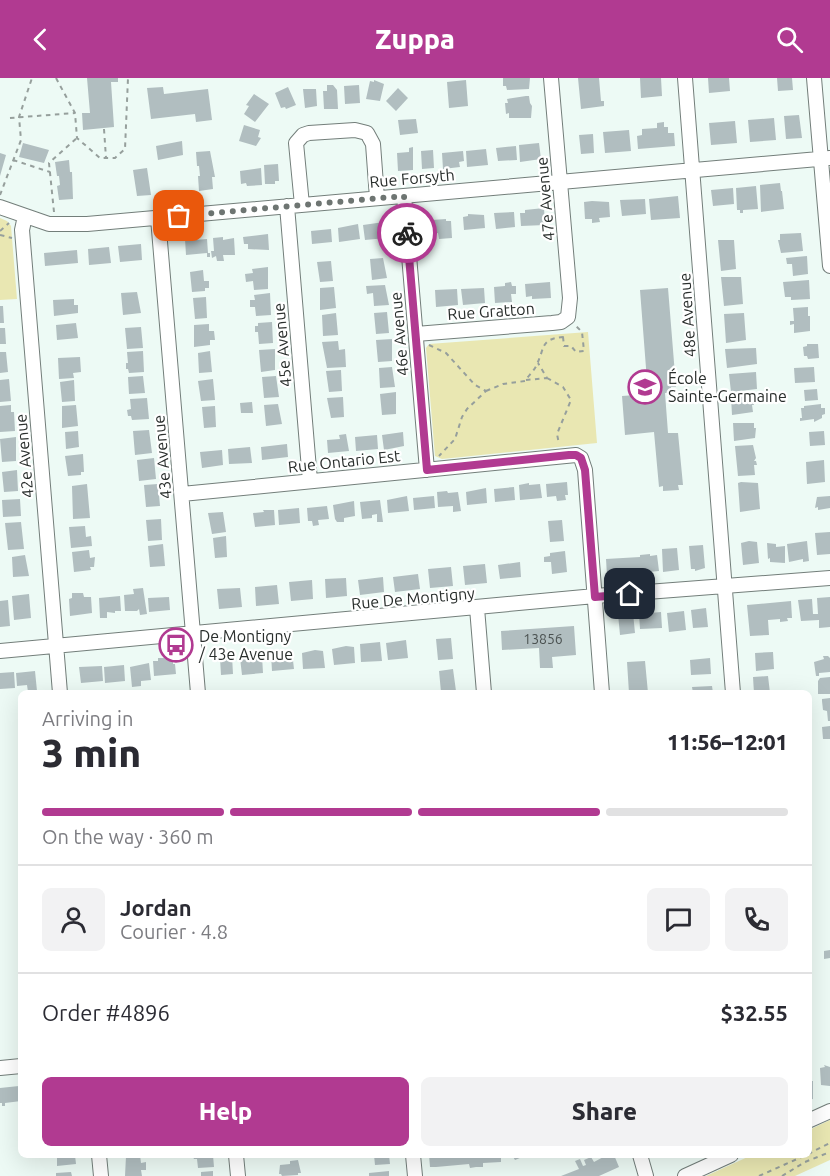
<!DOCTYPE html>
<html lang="en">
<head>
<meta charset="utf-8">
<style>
  :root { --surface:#fff; --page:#f2f2f3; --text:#2b2b33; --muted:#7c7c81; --line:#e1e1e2; --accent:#b13a91 }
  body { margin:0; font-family:Ubuntu,sans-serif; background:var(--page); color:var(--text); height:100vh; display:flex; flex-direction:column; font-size:22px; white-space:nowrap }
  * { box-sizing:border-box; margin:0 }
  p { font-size:20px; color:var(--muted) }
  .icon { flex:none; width:33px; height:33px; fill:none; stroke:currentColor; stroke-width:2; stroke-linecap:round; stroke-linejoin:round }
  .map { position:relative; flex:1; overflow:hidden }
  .details { position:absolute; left:18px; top:612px; width:794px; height:468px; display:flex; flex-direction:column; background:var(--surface); border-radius:9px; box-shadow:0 6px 24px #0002 }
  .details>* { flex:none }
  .pin { position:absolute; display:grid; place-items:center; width:51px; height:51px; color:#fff; margin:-26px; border-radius:12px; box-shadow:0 3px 9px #0006 }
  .courier { position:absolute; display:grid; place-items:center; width:60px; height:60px; margin:-30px; border:4px solid #b13a91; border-radius:50%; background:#fff; color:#222; box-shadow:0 2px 8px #0007 }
  .headline em { font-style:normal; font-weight:800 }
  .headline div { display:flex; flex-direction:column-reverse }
  .headline { display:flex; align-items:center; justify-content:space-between; height:102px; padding:0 24px }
  h1 { font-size:39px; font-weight:800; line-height:45px }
  .bar { display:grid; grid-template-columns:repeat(4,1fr); gap:9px 6px; align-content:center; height:72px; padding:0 24px }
  .bar i { height:8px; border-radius:4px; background:var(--line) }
  .bar .active { background:var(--accent) }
  .bar p { grid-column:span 4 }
  .line { display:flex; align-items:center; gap:15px; padding:0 24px; border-top:2px solid var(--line) }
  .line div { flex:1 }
  .round { display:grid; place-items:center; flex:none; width:63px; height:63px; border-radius:9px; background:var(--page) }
  .primary-button { display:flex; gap:12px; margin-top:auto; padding:12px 24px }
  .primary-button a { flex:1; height:69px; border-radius:9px; background:var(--accent); color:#fff; font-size:24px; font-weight:800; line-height:69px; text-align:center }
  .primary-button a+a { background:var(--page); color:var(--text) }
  header { display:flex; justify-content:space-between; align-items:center; height:78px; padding:0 24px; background:var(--accent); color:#fff; font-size:27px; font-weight:800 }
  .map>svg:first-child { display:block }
  .green { fill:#e9e7b2 }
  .building { fill:#b1bec0 }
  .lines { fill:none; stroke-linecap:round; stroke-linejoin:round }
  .minor-casing { stroke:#737e7a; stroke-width:16 }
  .path { stroke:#969f9c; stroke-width:2; stroke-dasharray:4.5 4.5; stroke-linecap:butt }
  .minor { stroke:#fff; stroke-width:14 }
  .done { stroke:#6e7572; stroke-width:6; stroke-dasharray:0 10.8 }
  .route { stroke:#b13a91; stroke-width:8 }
  .labels { text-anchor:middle; stroke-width:4.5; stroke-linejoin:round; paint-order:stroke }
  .number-label { font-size:14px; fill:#4b5251 }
  .street-label { font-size:16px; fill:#292e2c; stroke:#fff }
  .poi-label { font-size:16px; fill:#292e2c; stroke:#fff; text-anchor:start }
</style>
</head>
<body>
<header><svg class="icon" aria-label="back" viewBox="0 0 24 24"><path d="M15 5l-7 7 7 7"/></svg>Zuppa<svg class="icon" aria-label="search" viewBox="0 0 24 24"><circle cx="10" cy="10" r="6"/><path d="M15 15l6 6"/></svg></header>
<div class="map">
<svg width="830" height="1098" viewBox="0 0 830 1098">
  <rect width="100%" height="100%" fill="#edfaf5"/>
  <path class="green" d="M0,140L7,143L11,148L17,221L0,222Z
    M588,254L597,365L442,381L435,378L426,270L429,266Z
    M830,1042V1082L795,1098H706L752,1077H808L809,1052Z"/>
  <path class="building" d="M87,0H118V4H111L114,49L83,52L82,35H90Z
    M503,0H530L529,11L507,12L506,8H503Z
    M578,0H599L601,23H604V28L581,31Z
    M640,0H661L662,18L641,20Z
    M708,0H729L730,13L709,15Z
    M777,0H792L793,12L778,13Z
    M374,2L384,6L380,23L366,21L370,3L374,4Z
    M466,2L468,28L449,30L447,4Z
    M327,7H333L337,12L338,31H324L323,13H327Z
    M359,7L360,25L345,26L344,8Z
    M163,9L164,16L208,11L212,42L196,44L195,36L151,41L147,10Z
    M288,9L296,27L286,31L285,29L281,30L275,15Z
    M398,10L408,20L396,33L386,23Z
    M303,11H316L317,28L305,30Z
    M254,16L269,26L255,44L244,36L249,28L246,27Z
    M526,18H529L530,25L532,28L531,40H509V35L506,36L505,25H508L507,21Z
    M799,37L802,60L786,61L784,38Z
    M774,40L776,62L750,64L748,42Z
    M416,41L418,55L400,57L398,42Z
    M735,43L737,65L711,67L709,45Z
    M664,44V49H668V55H674L675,68L638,71L637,58L642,57V51L657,50V45Z
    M244,47L260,52L258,59L261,60L256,68L239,63Z
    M629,52L631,73L605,75L603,54Z
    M593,56L594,75L581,76L579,57Z
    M182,63L183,77L158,82L156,68Z
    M23,65L49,72L44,85L19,79Z
    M539,65L541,81L520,84L519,67Z
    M516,68L517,82L498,83L496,70Z
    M413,69V92L398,93L397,75L409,74V70Z
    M486,71L488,87L467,89L466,73Z
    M433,72L434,90L422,91L421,73Z
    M210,73L215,99H212L213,111L199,113L198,98H200L199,88H197L196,74Z
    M463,73L464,83L459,84L460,89L443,91L442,75Z
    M0,75L6,77L0,98Z
    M69,82L70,94H72L73,121L59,122L57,108L60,107L59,98H57L55,84Z
    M278,86L279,103H275V106H265L264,87Z
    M147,90L151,117L137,118L133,92Z
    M261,90L262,107L247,108L246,105L241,106L240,93Z
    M780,105L781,113H782L784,131L761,134L760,107Z
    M756,108L758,131L743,132V135H740V132H737L736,110Z
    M733,110L734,126L713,128L711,112Z
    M678,118L680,140L651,142L649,121Z
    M645,121L646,136L622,138L620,122Z
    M592,123L609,124L610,139L599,140L600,144L592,145V141H585L584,124Z
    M544,130L545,147L521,148L520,135H525V132Z
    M514,134L515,149L496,151L494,135Z
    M468,136L484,137L485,150L464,152L463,139L468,138Z
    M446,141V143H451L452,160L439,161L438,155L433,156L432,142Z
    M384,144L386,160L365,162L363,147Z
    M358,146L360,161L339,164L338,150Z
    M331,151L332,164L312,166L311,153Z
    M801,155L803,173L781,175L778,162H780V156Z
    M268,156L269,172L248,171V166H244L243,159Z
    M223,159V162L234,160L235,177H223L224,183H217L216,178L212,180L211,173H214L213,160Z
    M195,160V162L207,161L208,175H210V179H207V175L186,177L185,161Z
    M718,162H734L736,191L721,193Z
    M141,166L142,182L120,184L118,168Z
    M109,169L111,185L89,187L88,171Z
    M77,172L78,185L45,188L44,175Z
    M807,178L808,196L793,198L792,186H787L786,180Z
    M383,180L387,200L372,202L370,181Z
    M331,183L333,203L320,204L317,184Z
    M268,189V211L254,212L253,203L246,204L245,196L253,195L252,191Z
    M203,192L204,203H209V210H205V213L192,214L190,194Z
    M721,199H741L743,226L724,228Z
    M809,202L810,221L791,222V219H785L783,204Z
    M511,204L512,208H516V216H511L512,224L495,225L494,209L505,208V205Z
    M550,204L551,220L532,221V218L526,219L525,206Z
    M385,207L389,227L374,228L373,215L367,216L366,208Z
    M334,209L336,230L320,232V210Z
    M484,210L485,225L463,227L461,211Z
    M668,210L676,309H671V315H665L668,355H678L683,407H678L679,412L663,413V408L659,409L654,354L625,357L622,318L648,316L640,212Z
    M457,211L458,227L436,229L435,212Z
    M137,214L141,235L123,237L121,215Z
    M270,215L271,237L256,238L255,229H250V222H255L254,217Z
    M206,219L207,240L195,241L193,220Z
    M74,221V227H78V235L54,238L53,222Z
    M0,228H3L4,245H0Z
    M808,229V238H810V253L794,255V246L790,247V243H794L793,230Z
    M387,234L389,255L376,256L374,235Z
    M336,235L338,257L323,258L322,237Z
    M744,235L746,262L726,265L724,236Z
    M272,244L273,265L259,266L258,254H255V248H258V245Z
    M76,245L78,260L57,262L56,247Z
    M209,246V253H214L215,262H210V267L194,269V247Z
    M141,249L143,270L127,271L125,250Z
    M0,250H5L6,266H0Z
    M392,261V283L378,284L376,262Z
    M338,263L339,272L345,271L346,289L327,290L322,264Z
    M807,266H818L819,280L808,281L807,278H804L803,269L807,268Z
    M756,270L757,286L727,290L725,271Z
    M275,271V292L261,294L259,272Z
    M143,273L144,294L129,295L128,291H126V285H128L127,274Z
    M210,273L212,294L199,295L198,275Z
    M0,274H6L8,294L0,295Z
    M80,279L81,294L73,295L74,300L59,301L58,280Z
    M392,289L395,309L380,310L379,290Z
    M814,289L815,304L795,305L794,290Z
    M341,292L342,313L329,314L326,293Z
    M756,294L757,311L731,314L729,296Z
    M143,298L145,315L129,316L128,299Z
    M276,298L279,319L264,320L262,299Z
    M9,301L11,323L0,324V302Z
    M213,301L215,322L201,323L198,303Z
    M74,302L75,323L62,324L60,304Z
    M817,311L818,322L805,323L804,312Z
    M396,314V336L382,337L380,316Z
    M751,318L754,327H752L753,334L732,337L731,319Z
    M343,319L344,339L331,340L327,320Z
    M147,320L149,341L132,342L131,338H128L127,332L131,331L130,321Z
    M252,324L253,335H241L240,325Z
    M278,326L282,346L266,348L264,327Z
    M821,326V330H825V336L822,337V340L814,344V341L800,343V340H802L801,330H804V328Z
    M11,327V334H14L15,353L0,354V328Z
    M76,327L78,348L62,350V328Z
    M215,328L216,349L204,350L202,329Z
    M733,345H754V350H756L755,360L734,363Z
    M149,352L152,375L135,377L133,353Z
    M78,353L79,369L66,371L65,354Z
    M824,353L825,367L810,368L809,354Z
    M403,354L404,368L384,372L382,357Z
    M346,356L349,373L328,375L327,362L340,361L339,357Z
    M377,357L378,371L356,373L355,359Z
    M16,359V383L2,384L0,361Z
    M287,366L288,379L262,382L261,369Z
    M753,367L756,380L754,383H756L757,387H754L755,397L738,398L735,368Z
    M250,369L252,385L229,386L228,371Z
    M222,372L223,387L202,390L200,374Z
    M83,376L84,394H81V397L68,398L65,378Z
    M154,380L156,401L139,403L137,382Z
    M824,382L825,404L807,406L806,384Z
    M17,392L18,413L4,414L2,394Z
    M567,404L568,417H565L566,422L557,423L556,418L547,419L546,406Z
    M741,404L758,405L760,431L740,434L738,405Z
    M529,405V407L540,406L542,420L520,422L519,407Z
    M87,406L90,440L73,441L72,408Z
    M158,406L160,428L146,429L144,407Z
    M514,409L515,422L495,424L494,411Z
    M486,410L487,425L467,427L466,414Z
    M447,413L448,415L458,414L461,433L453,434V428L438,429L437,414Z
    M407,418L409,433L388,435L387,422Z
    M434,418L435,430L414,432L413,420Z
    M830,418V430L818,432V429L815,430L817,419Z
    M20,421L21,438L3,439L2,422Z
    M380,422L383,444H377V436L372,437V440L362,441L360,424Z
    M354,423L355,438L344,440V444H337L335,441L333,427Z
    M327,428L329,441L318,442L319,447L313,448L312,443H308L307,430Z
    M299,430L300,445L279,447L278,432Z
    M263,432H274L275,447L255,449L253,435L264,434Z
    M223,434L226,454L212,456L208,435Z
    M161,441L162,462L148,463L146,442Z
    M562,442L564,463L550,464L548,443Z
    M21,444L24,471L8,472L5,445Z
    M85,448L86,459L91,458L92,468L71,470L69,449Z
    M830,454V476L817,477L815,455Z
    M226,458L227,479L215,480L213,460Z
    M749,463L757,464L759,485L743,487L741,465Z
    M807,463L809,483L803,484V481L789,484L787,466Z
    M767,465L776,466V469L785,468V485L770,484V480L768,481Z
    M163,466L165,488L150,489L148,468Z
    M703,467L705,490L695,493V491H691L689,468Z
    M677,470L679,492L663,494L662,471Z
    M89,472L90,480L95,479L94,489H90L91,492L74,494L72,474Z
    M565,473L567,494L552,496L551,484H544V479L550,478V475Z
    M650,476V478L657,477L659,493L607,498L606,481L640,479V477Z
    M25,477L29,498L13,499L12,479Z
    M520,484L521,499L500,501L498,487Z
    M485,486L487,505L465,507L463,488Z
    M451,489L453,508L430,510L428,491Z
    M418,496L420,511L395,514L393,499Z
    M383,499L384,514L360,517L358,502Z
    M346,500L347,518L326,520L325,501Z
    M312,502L313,521L291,523L289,504Z
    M277,507L279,526L256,528L255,509Z
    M143,510L147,536L140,537L139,531L137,533H125L124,517L134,516L133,511Z
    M240,510L242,529L219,531L217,511Z
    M72,515H83L84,519H91L92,535L70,538L69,521L72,520Z
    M29,516L31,540L14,542L12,518Z
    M120,518L121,533H115V535L107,534V540H100L99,520Z
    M169,519L170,532L149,534L148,520Z
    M830,519V549L819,550V542L801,543L798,522L812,521L813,536H818L817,520Z
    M8,522L10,548L0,549V523Z
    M791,523L792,540H787L788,543L780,544V541L768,542L769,557L750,558L747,527Z
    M706,530L708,549L693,550L691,532Z
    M684,533L686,552L669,554L667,535Z
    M661,534L662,550L640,551L639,536Z
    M633,535L635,555L620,557L618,536Z
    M574,548L576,577L552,579L553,590H540L539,570L502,572L501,553Z
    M451,560L453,581L438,582L436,561Z
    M406,562L408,580L388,582L386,565Z
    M380,564L382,583L361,584L360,566Z
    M346,568L354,569L355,585L334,587L332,571Z
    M315,572L323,573L325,590L303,591L302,575Z
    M287,573V574H292L294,591L272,593L271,576Z
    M773,574L774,591L756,593L755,575Z
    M254,577L262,578L263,595L242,597L240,580Z
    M224,578H232L233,596L221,597L220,580H224Z
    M823,578H828L830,580V594L819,595V598H816L814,584L824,581Z
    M158,580H167V582H173V586H175L176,596L154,598L153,583H158Z
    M710,580L711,596L691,597L690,582Z
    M645,583L648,615H629L627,584Z
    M149,585L151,602L141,603V608L132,609L130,589Z
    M124,587L125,603L105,605L104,589Z
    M102,588L103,603L81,605L79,589Z
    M453,591L456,613L441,614L439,593Z
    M35,593L37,613L28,614L27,607L17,608L16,595Z
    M14,594L15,610L0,611V595Z
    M768,598L770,615H754L753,599Z
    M830,599V616H818V603L820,600Z
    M712,608L713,615H693L692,609Z
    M830,620V643H828L827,633L823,632L822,623V621Z
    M830,648V661H823L822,649Z
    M830,872V880L824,881V873Z
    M824,987L830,989V1008L821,1007L820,990L825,989Z
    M808,1003H813V1021L808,1022Z
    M19,1008L21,1023L5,1025V1028H2V1025H0V1010Z
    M57,1077H75L76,1086L57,1088Z
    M140,1077L141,1085L146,1084V1092H141L142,1098H125L126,1078Z
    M192,1077H213L214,1089L198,1090L197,1081H194Z
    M374,1077H389L390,1086L375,1087Z
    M429,1077H501V1084L483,1085V1089H476L470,1090L469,1086L436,1089H430Z
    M512,1077H527L515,1082Z
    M607,1077L608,1079L614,1077L619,1089L599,1098H561L579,1091L575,1083L580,1081L583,1088L586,1087L584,1082L591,1079L594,1084Z
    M298,1082L301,1095H298V1097L282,1098L281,1096H279L280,1087L290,1086V1083Z
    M213,1093V1098H201V1094Z
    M389,1093V1098H369V1095Z
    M71,1094L72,1098H56V1095Z"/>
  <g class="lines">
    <g class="minor-casing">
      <path id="minor" d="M685,0L733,615
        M814,0L830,188
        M404,118L427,392
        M302,127L296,65L303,57L309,55L355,52L367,55L373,66L377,120
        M287,128L310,403
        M0,129L49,146H87L830,80
        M25,138L22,152L60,615
        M158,140L198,615
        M416,256L552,245L561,244L568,239L570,220L551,0
        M182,416L576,377L581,380L585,392L602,615
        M477,530L484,615
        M0,573L595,518L830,500
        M0,990L21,988
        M808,1043L830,1033
        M99,1077L101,1098
        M236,1077L238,1098
        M413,1077L415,1098
        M640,1077L646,1098
        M685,1098L731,1077"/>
    </g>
    <path class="path" d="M56,0L75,35L77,60L100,80H115L125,71L128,0
      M10,40L75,35
      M104,51L106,80
      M13,82L50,94
      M0,117L21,62L19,39L32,0
      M54,134L49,85L77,60
      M0,153L9,145
      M0,157L12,160
      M563,259L564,268H571L576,274L584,273L582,254L575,247
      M429,267L446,275L475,307L486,313L467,331L462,339L455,361L439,378
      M547,300L563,309L571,322L557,356L559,366
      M526,302L547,300L538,285
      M486,313L503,306L525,303C529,297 535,292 537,286C545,270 540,261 563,259V255
      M808,1076L830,1065
      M759,1098L806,1077
      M782,1098L805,1084L830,1074"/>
    <use href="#minor" class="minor"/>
  </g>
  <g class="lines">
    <path class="done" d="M179,138L404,118L407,155"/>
    <path class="route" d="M407,155L427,392L569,377H576L581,380L585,392L595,519L630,516"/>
  </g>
  <defs>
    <g id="school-ring" transform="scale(1.725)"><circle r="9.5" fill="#fff" stroke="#b13a91" stroke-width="1.5"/><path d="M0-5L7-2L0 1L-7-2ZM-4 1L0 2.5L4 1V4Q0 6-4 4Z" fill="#b13a91"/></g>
    <g id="bus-ring" transform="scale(1.725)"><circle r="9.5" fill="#fff" stroke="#b13a91" stroke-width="1.5"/><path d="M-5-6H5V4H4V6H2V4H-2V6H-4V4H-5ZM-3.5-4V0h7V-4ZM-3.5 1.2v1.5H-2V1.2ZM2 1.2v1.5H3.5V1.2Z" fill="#b13a91"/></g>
  </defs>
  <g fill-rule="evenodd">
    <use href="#school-ring" x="645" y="309"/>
    <use href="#bus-ring" x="176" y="567"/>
  </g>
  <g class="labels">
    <g class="number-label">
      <text x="543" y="566">13856</text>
    </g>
    <g class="street-label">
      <text transform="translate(412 100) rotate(-5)" y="6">Rue Forsyth</text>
      <text transform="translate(545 121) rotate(-95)" y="6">47e Avenue</text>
      <text transform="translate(491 233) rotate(-4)" y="6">Rue Gratton</text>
      <text transform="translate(687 237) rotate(-94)" y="6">48e Avenue</text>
      <text transform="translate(399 256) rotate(-95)" y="6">46e Avenue</text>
      <text transform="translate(282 267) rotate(-95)" y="6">45e Avenue</text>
      <text transform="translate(24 378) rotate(-95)" y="6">42e Avenue</text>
      <text transform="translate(162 379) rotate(-95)" y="6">43e Avenue</text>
      <text transform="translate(344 383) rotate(-6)" y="6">Rue Ontario Est</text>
      <text transform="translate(413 520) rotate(-5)" y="6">Rue De Montigny</text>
    </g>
    <g class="poi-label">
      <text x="668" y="306">École<tspan x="668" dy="18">Sainte-Germaine</tspan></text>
      <text x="199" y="564">De Montigny<tspan x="199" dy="18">/ 43e Avenue</tspan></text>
    </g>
  </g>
</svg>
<div class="pin" style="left:179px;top:138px;background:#ea580c"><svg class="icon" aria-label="bag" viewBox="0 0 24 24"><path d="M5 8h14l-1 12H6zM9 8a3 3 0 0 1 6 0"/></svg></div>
<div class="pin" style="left:630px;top:516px;background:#1f2937"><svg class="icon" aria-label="home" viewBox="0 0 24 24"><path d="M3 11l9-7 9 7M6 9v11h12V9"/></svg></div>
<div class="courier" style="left:407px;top:155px"><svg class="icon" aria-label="bike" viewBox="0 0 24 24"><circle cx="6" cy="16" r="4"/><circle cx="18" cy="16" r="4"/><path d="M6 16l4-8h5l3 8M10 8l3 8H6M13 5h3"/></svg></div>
<section class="details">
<div class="headline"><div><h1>3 min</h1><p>Arriving in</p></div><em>11:56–12:01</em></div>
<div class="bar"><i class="active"></i><i class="active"></i><i class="active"></i><i></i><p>On the way · 360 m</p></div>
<div class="line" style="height:108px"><a class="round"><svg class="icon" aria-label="person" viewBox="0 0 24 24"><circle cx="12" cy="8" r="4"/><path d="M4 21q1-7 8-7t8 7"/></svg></a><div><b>Jordan</b><p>Courier · 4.8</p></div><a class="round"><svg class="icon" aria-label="chat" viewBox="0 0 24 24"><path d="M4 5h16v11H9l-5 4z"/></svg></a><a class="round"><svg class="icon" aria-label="phone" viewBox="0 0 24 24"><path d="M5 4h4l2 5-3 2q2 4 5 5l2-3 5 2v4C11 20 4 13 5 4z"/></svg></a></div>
<div class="line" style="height:78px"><div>Order #4896</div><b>$32.55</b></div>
<div class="primary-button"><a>Help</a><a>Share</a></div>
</section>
</div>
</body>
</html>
